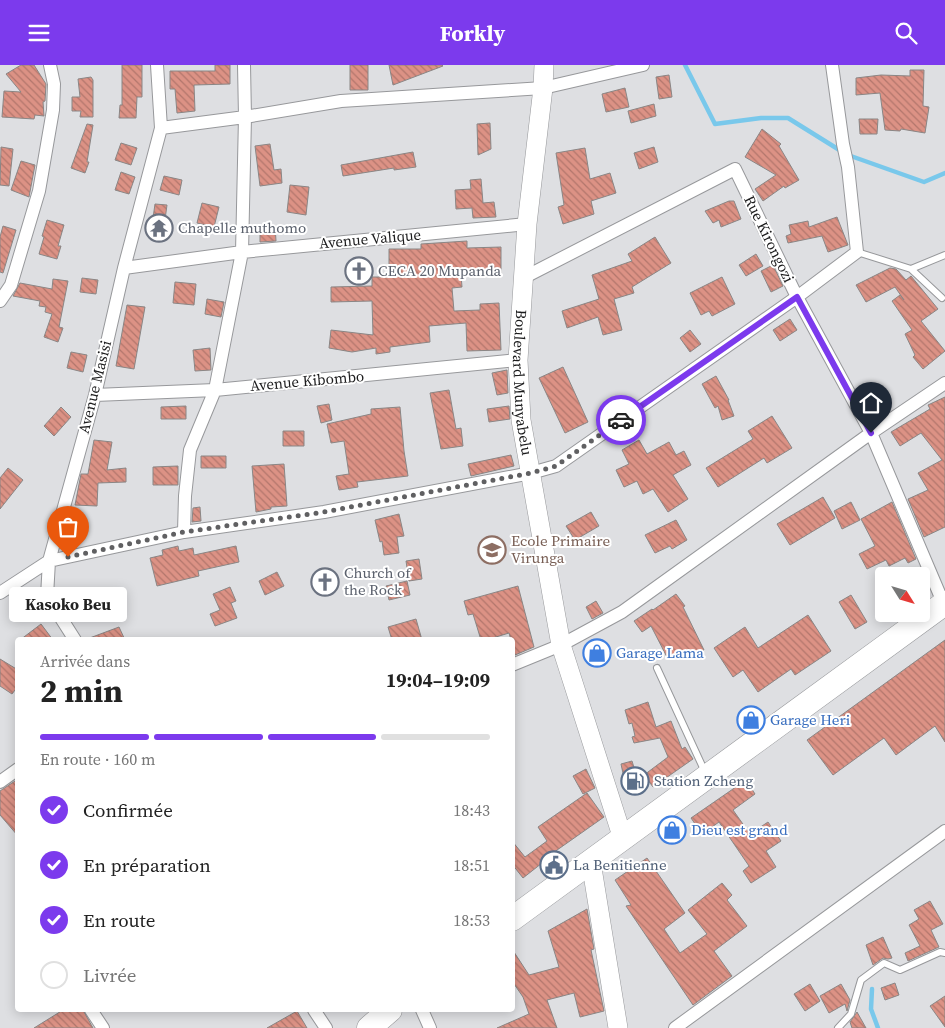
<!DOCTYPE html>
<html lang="fr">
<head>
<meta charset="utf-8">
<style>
  :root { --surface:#fff; --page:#f6f6f6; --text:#222; --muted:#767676; --line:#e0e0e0; --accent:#7c3aed }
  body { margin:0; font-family:"Source Serif 4",serif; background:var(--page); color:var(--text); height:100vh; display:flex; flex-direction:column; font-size:19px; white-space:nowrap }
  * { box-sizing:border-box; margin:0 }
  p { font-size:16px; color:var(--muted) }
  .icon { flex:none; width:28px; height:28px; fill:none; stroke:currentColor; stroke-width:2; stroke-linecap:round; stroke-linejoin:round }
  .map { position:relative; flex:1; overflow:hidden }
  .details { position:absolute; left:15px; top:572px; width:500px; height:375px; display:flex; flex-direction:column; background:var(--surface); border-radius:5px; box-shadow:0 2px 12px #0003 }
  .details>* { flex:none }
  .needle { width:32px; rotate:127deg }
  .buttons { position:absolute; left:875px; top:502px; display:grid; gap:10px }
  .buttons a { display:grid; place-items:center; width:55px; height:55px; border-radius:5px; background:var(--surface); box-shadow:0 2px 12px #0003; font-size:25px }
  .pin { position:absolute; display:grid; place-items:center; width:42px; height:42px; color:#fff; margin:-51px -21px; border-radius:50% 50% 50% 0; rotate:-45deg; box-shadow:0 0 5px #0007 }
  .pin .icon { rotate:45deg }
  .courier { position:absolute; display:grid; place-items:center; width:50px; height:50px; margin:-25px; border:4px solid #7c3aed; border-radius:50%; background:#fff; color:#222; box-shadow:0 1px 6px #0007 }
  .bubble { position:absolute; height:35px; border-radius:5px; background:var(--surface); box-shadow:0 2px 12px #0003; font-size:16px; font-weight:700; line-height:35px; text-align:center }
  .summary em { font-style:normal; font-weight:700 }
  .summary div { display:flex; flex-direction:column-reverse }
  .summary { display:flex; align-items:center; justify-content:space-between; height:85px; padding:0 25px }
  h1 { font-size:32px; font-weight:700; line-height:38px }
  .bar { display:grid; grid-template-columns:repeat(4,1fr); gap:8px 5px; align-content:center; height:60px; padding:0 25px }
  .bar i { height:6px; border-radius:4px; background:var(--line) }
  .bar .current { background:var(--accent) }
  .bar p { grid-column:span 4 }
  ol { padding:0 25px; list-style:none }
  li { display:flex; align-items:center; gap:15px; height:55px }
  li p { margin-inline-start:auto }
  li .icon { padding:5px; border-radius:50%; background:var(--accent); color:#fff; stroke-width:4 }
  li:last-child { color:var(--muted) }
  li i { width:28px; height:28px; border:2px solid var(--line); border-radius:50% }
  header { display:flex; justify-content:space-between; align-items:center; height:65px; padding:0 25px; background:var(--accent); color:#fff; font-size:22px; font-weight:700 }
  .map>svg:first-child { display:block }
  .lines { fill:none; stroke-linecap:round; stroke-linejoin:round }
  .stream { stroke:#79c8eb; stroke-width:4.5 }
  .building { fill:url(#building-back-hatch); stroke:#8a8685 }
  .lane-casing { stroke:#97989b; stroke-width:8 }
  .street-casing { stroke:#97989b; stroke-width:14 }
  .secondary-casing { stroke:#97989b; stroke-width:20 }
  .highway-casing { stroke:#97989b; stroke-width:25 }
  .lane { stroke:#fff; stroke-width:6 }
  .street { stroke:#fff; stroke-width:12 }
  .secondary { stroke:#fff; stroke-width:19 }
  .highway { stroke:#fff; stroke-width:24 }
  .done { stroke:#606062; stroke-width:5; stroke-dasharray:0 9 }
  .route { stroke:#7c3aed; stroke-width:6 }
  .labels { text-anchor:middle; stroke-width:4; stroke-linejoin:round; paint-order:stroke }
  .worship-label { font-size:15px; fill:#5b616d; stroke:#fff; text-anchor:start }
  .street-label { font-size:15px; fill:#1c1c1d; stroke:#fff }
  .education-label { font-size:15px; fill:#785e54; stroke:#fff; text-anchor:start }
  .shop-label { font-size:15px; fill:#366cbe; stroke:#fff; text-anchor:start }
  .service-label { font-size:15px; fill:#4e5e75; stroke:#fff; text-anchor:start }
</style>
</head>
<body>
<header><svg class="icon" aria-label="menu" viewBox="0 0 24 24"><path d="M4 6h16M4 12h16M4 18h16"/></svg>Forkly<svg class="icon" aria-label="search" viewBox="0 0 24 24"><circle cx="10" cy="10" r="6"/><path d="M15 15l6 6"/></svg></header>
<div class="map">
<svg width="945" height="963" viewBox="0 0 945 963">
  <defs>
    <pattern id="building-back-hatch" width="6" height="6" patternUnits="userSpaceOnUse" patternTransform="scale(1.25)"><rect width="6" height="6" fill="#dc9285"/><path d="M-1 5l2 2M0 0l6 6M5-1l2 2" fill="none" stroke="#b2766c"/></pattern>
  </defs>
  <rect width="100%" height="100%" fill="#dedfe2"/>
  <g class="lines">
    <path class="stream" d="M685,0L715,59L761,53H788L841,86
      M848,90L924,117L945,108
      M872,924L871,944L878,963"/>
  </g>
  <path class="building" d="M21,0H34L46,19L45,36L43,37L44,51L35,50L34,54L2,52L4,26L21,27L6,9Z
    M122,0H142V32H137L136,53H119L120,40H122Z
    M215,0H230V19L194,20L195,46L177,48L175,24H170V6H215Z
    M350,0H368V25H350Z
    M389,0H442L443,1L393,20Z
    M910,5H924L923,41L929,42L925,68L901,64L900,66L885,65L880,28L856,30V13L881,10L910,11Z
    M669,10L672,32L659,34L656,12Z
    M91,12L93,15V52H80L81,46H72V32H80L78,14Z
    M625,23L629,42L606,47L602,29Z
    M654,39L656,51L631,58L628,46Z
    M859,54H878L877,69H860Z
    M490,58L491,84L478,90L477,59Z
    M87,59L93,60L87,97H89L85,108L71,103Z
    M762,64L781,79L779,81L799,115L785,123L784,121L763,136L755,124L776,110L745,92Z
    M121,78L137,83L131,100L115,95Z
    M270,79L274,105L281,104L282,118L260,121L255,81Z
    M1,82L13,84L9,121L0,120Z
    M654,82L658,97L639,104L634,88Z
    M585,83L590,114L610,108L616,128L591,136L594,149L563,159L558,142L564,140L556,88Z
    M413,87L416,102L394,105V103L343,111L341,100Z
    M21,96L35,100L29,132L11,125Z
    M121,107L135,112L129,129L115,125Z
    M164,111L182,115L179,130L160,125Z
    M481,114L483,138L494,137L496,152L473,153L472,143L456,144L455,125L471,124L470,115Z
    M290,120L309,122L306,150L287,147Z
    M729,136H734L741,154L721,162L719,155L713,158L705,146Z
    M202,138L219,142L214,162L197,158Z
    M155,139L167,140L164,162L152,160Z
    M837,152L848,180L828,187L822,171L788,178L786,171L791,169L789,160L808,156L809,162Z
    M47,155L64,160L58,181H61L57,194L39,189L44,172L42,171Z
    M260,160H275L276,176L260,177Z
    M3,161L16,165L3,208L0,207V172Z
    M655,172L671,198L632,222L634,228L614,234L622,265L603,270L598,252L567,263L562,246L599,234L592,210L632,196L628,189Z
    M467,176V183L501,182V208L461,210L462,222L452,223L454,246L480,245V239L499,238L501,285L467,286L466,258L429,261L430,277L390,282V287L376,289V283L352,287L329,283L331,265L373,270L372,236L331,237V222L372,221V212H389V184H421V179Z
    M756,189L763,201L746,211L739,200Z
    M773,200L783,221L771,227L761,206Z
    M890,203L896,204L906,215L911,211L938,244L921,256L945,286L923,304L913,292L915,290L905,269L912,265L892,236L900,230L904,235L895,222L866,237L856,220Z
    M722,212L735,239L712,251L709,246L701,250L690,228Z
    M82,213L98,215L96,229L80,227Z
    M53,214L68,216L59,262L63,263L58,277L44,272L52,249L45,247L46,242L39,241L40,236L13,231L20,218L52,224Z
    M175,217L196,219L194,240L173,238Z
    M207,234L224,237L221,252L205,249Z
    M127,240L145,242L134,304L116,301Z
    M790,254L797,265L780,276L773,265Z
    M690,265L701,279L690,287L680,273Z
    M210,283L211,305L195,306L193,285Z
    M71,287L87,290L83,307L67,303Z
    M563,302L588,357L565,368L539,313Z
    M507,305L508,328L497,330L492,308Z
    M716,311L729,335H728L734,351L722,355L718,341L715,343L702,319Z
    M449,325L456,364L461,363L463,381L441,384L430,328Z
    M945,332V462L924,472L908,434L928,425L918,408L942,395L921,368L900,381L891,367L930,344L928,340Z
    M329,339L332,355L321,358L317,341Z
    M186,341V354H161V342Z
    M509,341L510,354L489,357L487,344Z
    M61,342L71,352L54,371L44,361Z
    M400,342L404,386L408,411L357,417L358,422L339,425L336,411L349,409L344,376L331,378L327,359L371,349V344Z
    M772,351L792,383L767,398L764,393L718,422L706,403L753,374L748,366Z
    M283,366H304V381H283Z
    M94,375L112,377L107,405L126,403V417L98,418L97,441L75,440L81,409H88Z
    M639,375L647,389L669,377L676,390L684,386L691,400L673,410L688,434L668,447L653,424L643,429L637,416L624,422L616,405L629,399L622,385Z
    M511,390L514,401L471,411L468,399Z
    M201,391H226V403H201Z
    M284,399L287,441L271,442V444L256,447L252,401Z
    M178,401V420H153V402Z
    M8,403L23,415L0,444V413Z
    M823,432L835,453L790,480L777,459Z
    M851,437L860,455L842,464L834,446Z
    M892,437L916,494L908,498L905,493L889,501L886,495L867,504L859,489L875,481L861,454Z
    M200,442L201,456L192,457L193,443Z
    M591,447L599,461L575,475L566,461Z
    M399,449L404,471L397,472L399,488L384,490L382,476L380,477L375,455Z
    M676,455L687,475L672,484L670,481L655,488L645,470Z
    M178,481L179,486L193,483L194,490L236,481L239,497L198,506L199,511L157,521L150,493L163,490L162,485Z
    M419,494L422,514L409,516L406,496Z
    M277,507L284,521L265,530L259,516Z
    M407,516L410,530L389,535L386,521Z
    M518,521L534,582L515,590L512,575H511L509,568L486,575H481L473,549L468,550L464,536Z
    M230,522L236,536L231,538L237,553L215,561L210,549L220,545L213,529Z
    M676,529L685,541L683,542L704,585L689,593L685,586L668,594L651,561L642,567L634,556L652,544L653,545Z
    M851,530L867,557L855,564L839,537Z
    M596,536L603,548L592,554L586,542Z
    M808,550L831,586L795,610L791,604L758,627L743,605L733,612L714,583L745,562L758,583Z
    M416,554L422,575H392L388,562Z
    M41,559L53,575H20Z
    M119,562L125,575H87V574Z
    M945,575V677L935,661L896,690L884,673L833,710L807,675Z
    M0,594L18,605V621L12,629L0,621Z
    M648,637L656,662L671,656L682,684L685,682L693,694L653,722L644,710L668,692L660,673L634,678L632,672L635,671L632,658L629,659L625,645Z
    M632,696L636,709L624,713L621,699Z
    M586,704L595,723L583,729L573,711Z
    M18,714V771L0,750V726Z
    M746,715L755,729L733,745L750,769L768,757L781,776L766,786L776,802L751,818L743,806L749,801L719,757L702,769L691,753Z
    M587,728L604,752L550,790L551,791L523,813L512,799V776L525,792L547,776L538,762Z
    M647,793L685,848L664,864L680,888L707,869L688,845L722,818L732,830L727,835L747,861L714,886L732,911L693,940L626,841L631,840L615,815Z
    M930,836L943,859L931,865L939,882L908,896L905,888L920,881L909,860L919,854L914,845Z
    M587,844L594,884L591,885L604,946L580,952L574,928L547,935L557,963H497L529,949L523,932L512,916V884L529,910L559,902L548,866Z
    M883,872L892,893L888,894L883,893L873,900L866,880Z
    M895,918L899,930L885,935L881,923Z
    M810,919L820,936L805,946L794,929Z
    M841,919L850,935L847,946L845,939L829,948L820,931Z
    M945,931V962L930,941Z
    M63,945H83L93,963H34Z
    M297,946L307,963H267Z
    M857,947L866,963H852L850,957Z"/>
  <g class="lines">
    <g class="lane-casing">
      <path id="lane" d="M857,187L911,204L942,233
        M911,204L945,190
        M657,603L705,707
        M838,963L851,949L861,915L884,898L900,905L940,887L945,888"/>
    </g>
    <g class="street-casing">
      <path id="street" d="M161,63L245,52L341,36L543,23L643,0
        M124,203L242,187L527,159
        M523,213L735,104L797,232L871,368L945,542
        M0,236L11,220L39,126L53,45L54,19L50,0
        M95,330L215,325L518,295
        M184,467L185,431L190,385L215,325L242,187L245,52L244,0
        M0,528L49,496L184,467L324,447L531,408L556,401L797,232L857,187L848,102L843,79L832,0
        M75,575L47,531L49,496L95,330L124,203L161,63L157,0
        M512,600L561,580L622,547L871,368L945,318
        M0,717L18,704
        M91,945L103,963
        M314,945L326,963
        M422,945L430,963
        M675,963L945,766"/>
    </g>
    <g class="secondary-casing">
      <g id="secondary">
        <path id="s1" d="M544,0L543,23L527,159L518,295L521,355L561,580L623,774"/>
        <path d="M591,797L618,963"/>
      </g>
    </g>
    <g class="highway-casing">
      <path id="highway" d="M512,854L945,538
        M369,963L390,945"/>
    </g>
    <use href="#lane" class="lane"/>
    <use href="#street" class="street"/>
    <use href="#secondary" class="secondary"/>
    <use href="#highway" class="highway"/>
  </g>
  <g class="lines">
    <path class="done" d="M68,492L184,467L324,447L531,408L556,401L621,355"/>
    <path class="route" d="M621,355L797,232L871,368"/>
  </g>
  <defs>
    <g id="temple-ring" transform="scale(1.4375)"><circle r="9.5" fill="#fff" stroke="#6b7280" stroke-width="1.5"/><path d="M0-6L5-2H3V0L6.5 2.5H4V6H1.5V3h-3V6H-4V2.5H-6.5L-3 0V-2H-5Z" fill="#6b7280"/></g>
    <g id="church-ring" transform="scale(1.4375)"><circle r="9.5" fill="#fff" stroke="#6b7280" stroke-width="1.5"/><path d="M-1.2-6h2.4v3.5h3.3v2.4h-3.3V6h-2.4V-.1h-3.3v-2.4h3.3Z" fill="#6b7280"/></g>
    <g id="school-ring" transform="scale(1.4375)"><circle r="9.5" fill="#fff" stroke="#8d6e63" stroke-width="1.5"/><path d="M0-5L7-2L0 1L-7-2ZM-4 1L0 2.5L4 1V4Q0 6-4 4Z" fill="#8d6e63"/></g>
    <g id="shop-ring" transform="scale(1.4375)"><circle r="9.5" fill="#fff" stroke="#3f7fe0" stroke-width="1.5"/><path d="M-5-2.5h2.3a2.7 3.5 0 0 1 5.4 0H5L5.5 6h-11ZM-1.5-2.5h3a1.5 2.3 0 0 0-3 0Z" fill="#3f7fe0"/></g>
    <g id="fuel-ring" transform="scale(1.4375)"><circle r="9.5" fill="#fff" stroke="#5c6f8a" stroke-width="1.5"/><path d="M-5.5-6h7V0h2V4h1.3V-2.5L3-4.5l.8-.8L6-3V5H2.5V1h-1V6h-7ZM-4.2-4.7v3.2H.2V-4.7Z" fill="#5c6f8a"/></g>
    <g id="civic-ring" transform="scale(1.4375)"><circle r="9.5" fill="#fff" stroke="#5c6f8a" stroke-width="1.5"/><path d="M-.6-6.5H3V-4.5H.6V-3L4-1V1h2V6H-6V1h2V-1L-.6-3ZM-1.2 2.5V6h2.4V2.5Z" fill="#5c6f8a"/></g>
  </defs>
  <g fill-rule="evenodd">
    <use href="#temple-ring" x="159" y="163"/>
    <use href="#church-ring" x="359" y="206"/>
    <use href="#school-ring" x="492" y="485"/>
    <use href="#church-ring" x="325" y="517"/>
    <use href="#shop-ring" x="597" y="588"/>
    <use href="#shop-ring" x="751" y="655"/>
    <use href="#fuel-ring" x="635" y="716"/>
    <use href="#shop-ring" x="672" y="765"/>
    <use href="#civic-ring" x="554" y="800"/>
  </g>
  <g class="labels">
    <g class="worship-label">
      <text x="178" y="168">Chapelle muthomo</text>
      <text x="378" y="211">CECA 20 Mupanda</text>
      <text x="344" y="513">Church of<tspan x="344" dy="17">the Rock</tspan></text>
    </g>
    <g class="street-label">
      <text transform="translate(370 174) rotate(-5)" y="5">Avenue Valique</text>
      <text transform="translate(769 174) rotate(64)" y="5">Rue Kirongozi</text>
      <text transform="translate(307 316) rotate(-5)" y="5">Avenue Kibombo</text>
      <text dy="5" stroke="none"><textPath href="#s1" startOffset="319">Boulevard Munyabelu</textPath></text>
      <text transform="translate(95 322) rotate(-76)" y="5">Avenue Masisi</text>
    </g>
    <g class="education-label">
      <text x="511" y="481">Ecole Primaire<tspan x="511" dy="17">Virunga</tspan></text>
    </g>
    <g class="shop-label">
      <text x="616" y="593">Garage Lama</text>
      <text x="770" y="660">Garage Heri</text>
      <text x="691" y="770">Dieu est grand</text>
    </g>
    <g class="service-label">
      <text x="654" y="721">Station Zcheng</text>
      <text x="573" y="805">La Benitienne</text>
    </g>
  </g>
</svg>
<div class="buttons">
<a><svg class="needle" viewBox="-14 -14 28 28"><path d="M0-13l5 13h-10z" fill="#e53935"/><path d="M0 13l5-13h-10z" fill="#767676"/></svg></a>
</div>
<div class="pin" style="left:68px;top:492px;background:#ea580c"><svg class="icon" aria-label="bag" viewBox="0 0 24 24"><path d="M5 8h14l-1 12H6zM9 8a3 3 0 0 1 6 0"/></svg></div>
<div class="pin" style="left:871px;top:368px;background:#1f2937"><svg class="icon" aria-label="home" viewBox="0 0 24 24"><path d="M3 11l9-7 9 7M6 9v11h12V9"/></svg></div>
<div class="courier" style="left:621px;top:355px"><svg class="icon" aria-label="car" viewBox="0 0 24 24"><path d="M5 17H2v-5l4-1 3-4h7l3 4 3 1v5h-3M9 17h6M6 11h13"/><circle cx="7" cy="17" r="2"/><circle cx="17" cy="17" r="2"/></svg></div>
<div class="bubble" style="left:9px;top:522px;width:118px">Kasoko Beu</div>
<section class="details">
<div class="summary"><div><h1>2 min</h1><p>Arrivée dans</p></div><em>19:04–19:09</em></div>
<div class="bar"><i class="current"></i><i class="current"></i><i class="current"></i><i></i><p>En route · 160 m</p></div>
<ol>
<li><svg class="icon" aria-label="check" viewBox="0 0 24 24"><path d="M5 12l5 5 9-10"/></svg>Confirmée<p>18:43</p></li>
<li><svg class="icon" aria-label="check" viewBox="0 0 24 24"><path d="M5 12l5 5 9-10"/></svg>En préparation<p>18:51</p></li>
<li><svg class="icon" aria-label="check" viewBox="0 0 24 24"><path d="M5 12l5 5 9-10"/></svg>En route<p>18:53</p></li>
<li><i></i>Livrée</li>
</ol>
</section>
</div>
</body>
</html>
